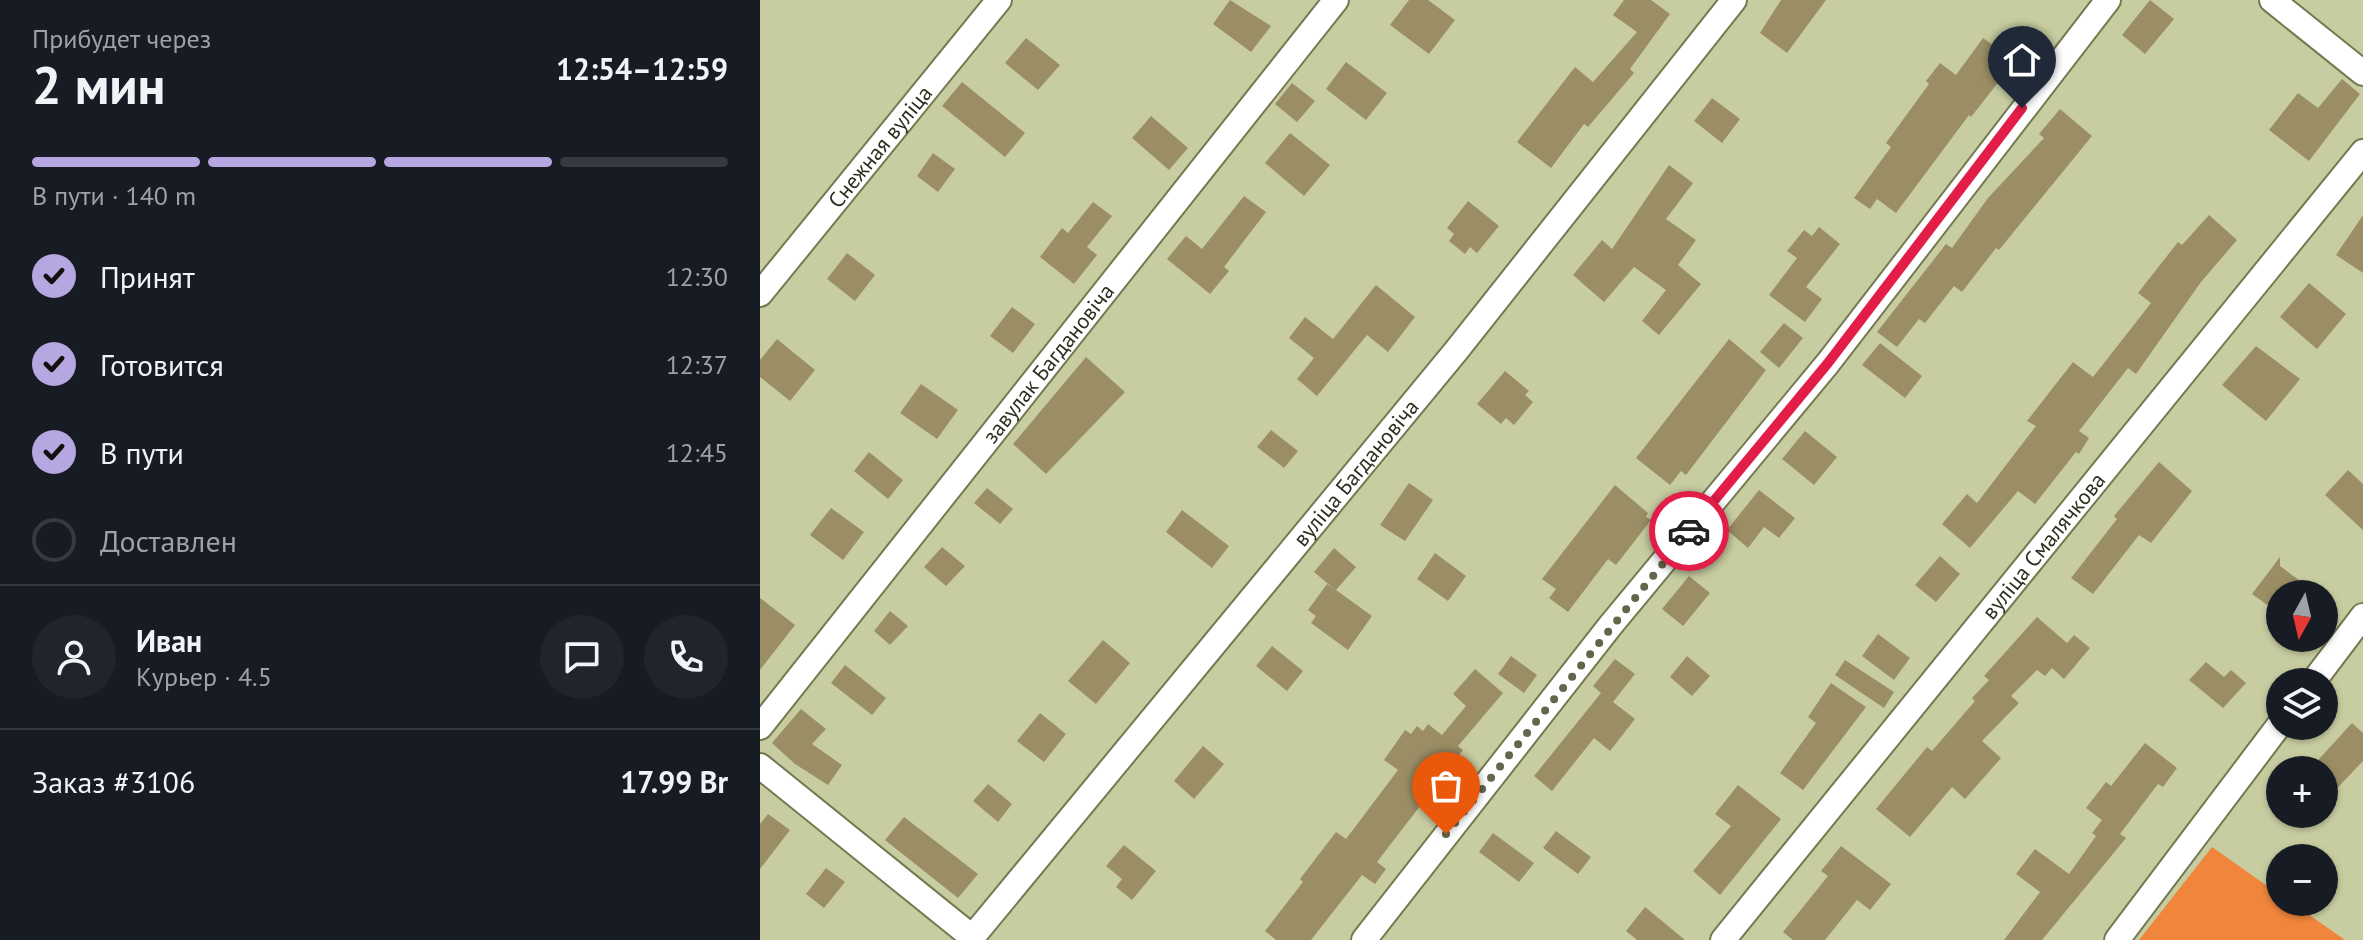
<!DOCTYPE html>
<html lang="ru">
<head>
<meta charset="utf-8">
<style>
  :root { --surface:#171b24; --page:#20242c; --text:#f1f3f6; --muted:#9ea1a6; --line:#363941; --accent:#b6a7e0 }
  body { margin:0; font-family:"PT Sans",sans-serif; background:var(--page); color:var(--text); height:100vh; display:flex; flex-direction:column; font-size:30px; white-space:nowrap }
  * { box-sizing:border-box; margin:0 }
  p { font-size:26px; color:var(--muted) }
  .icon { flex:none; width:44px; height:44px; fill:none; stroke:currentColor; stroke-width:2; stroke-linecap:round; stroke-linejoin:round }
  .map { position:relative; flex:1; overflow:hidden }
  .details { display:flex; flex-direction:column; background:var(--surface); width:760px }
  .details>* { flex:none }
  .needle { width:52px; rotate:188deg }
  .fabs { position:absolute; left:1506px; top:580px; display:grid; gap:16px }
  .fabs a { display:grid; place-items:center; width:72px; height:72px; border-radius:50%; background:var(--surface); box-shadow:0 2px 6px #0004; font-size:40px }
  .pin { position:absolute; display:grid; place-items:center; width:68px; height:68px; color:#fff; margin:-82px -34px; border-radius:50% 50% 50% 0; rotate:-45deg; box-shadow:0 0 8px #0007 }
  .pin .icon { rotate:45deg }
  .courier { position:absolute; display:grid; place-items:center; width:80px; height:80px; margin:-40px; border:6px solid #e11d48; border-radius:50%; background:#fff; color:#222; box-shadow:0 2px 10px #0007 }
  .head em { font-style:normal; font-weight:800 }
  .head div { display:flex; flex-direction:column-reverse }
  .head { display:flex; align-items:center; justify-content:space-between; height:136px; padding:0 32px }
  h1 { font-size:52px; font-weight:800; line-height:60px }
  .bar { display:grid; grid-template-columns:repeat(4,1fr); gap:12px 8px; align-content:center; height:96px; padding:0 32px }
  .bar i { height:10px; border-radius:6px; background:var(--line) }
  .bar .active { background:var(--accent) }
  .bar p { grid-column:span 4 }
  .line { display:flex; align-items:center; gap:20px; padding:0 32px; border-top:2px solid var(--line) }
  .line div { flex:1 }
  .round { display:grid; place-items:center; flex:none; width:84px; height:84px; border-radius:42px; background:var(--page) }
  ol { padding:0 32px; list-style:none }
  li { display:flex; align-items:center; gap:24px; height:88px }
  li p { margin-inline-start:auto }
  li .icon { padding:8px; border-radius:50%; background:var(--accent); color:#111; stroke-width:4 }
  li:last-child { color:var(--muted) }
  li i { width:44px; height:44px; border:4px solid var(--line); border-radius:50% }
  main { display:flex; flex:1; min-height:0 }
  .map>svg:first-child { display:block }
  .green { fill:#f0863b }
  .building { fill:#9b8e65 }
  .lines { fill:none; stroke-linecap:round; stroke-linejoin:round }
  .minor-casing { stroke:#757950; stroke-width:28 }
  .minor { stroke:#fff; stroke-width:24 }
  .done { stroke:#64664c; stroke-width:8; stroke-dasharray:0 14.4 }
  .route { stroke:#e11d48; stroke-width:10 }
  .labels { text-anchor:middle; stroke-width:6; stroke-linejoin:round; paint-order:stroke }
  .street-label { font-size:22px; fill:#2e2f1e; stroke:#d5daad }
</style>
</head>
<body>
<main>
<section class="details">
<div class="head"><div><h1>2 мин</h1><p>Прибудет через</p></div><em>12:54–12:59</em></div>
<div class="bar"><i class="active"></i><i class="active"></i><i class="active"></i><i></i><p>В пути · 140 m</p></div>
<ol>
<li><svg class="icon" aria-label="check" viewBox="0 0 24 24"><path d="M5 12l5 5 9-10"/></svg>Принят<p>12:30</p></li>
<li><svg class="icon" aria-label="check" viewBox="0 0 24 24"><path d="M5 12l5 5 9-10"/></svg>Готовится<p>12:37</p></li>
<li><svg class="icon" aria-label="check" viewBox="0 0 24 24"><path d="M5 12l5 5 9-10"/></svg>В пути<p>12:45</p></li>
<li><i></i>Доставлен</li>
</ol>
<div class="line" style="height:144px"><a class="round"><svg class="icon" aria-label="person" viewBox="0 0 24 24"><circle cx="12" cy="8" r="4"/><path d="M4 21q1-7 8-7t8 7"/></svg></a><div><b>Иван</b><p>Курьер · 4.5</p></div><a class="round"><svg class="icon" aria-label="chat" viewBox="0 0 24 24"><path d="M4 5h16v11H9l-5 4z"/></svg></a><a class="round"><svg class="icon" aria-label="phone" viewBox="0 0 24 24"><path d="M5 4h4l2 5-3 2q2 4 5 5l2-3 5 2v4C11 20 4 13 5 4z"/></svg></a></div>
<div class="line" style="height:104px"><div>Заказ #3106</div><b>17.99 Br</b></div>
</section>
<div class="map">
<svg width="1603" height="940" viewBox="0 0 1603 940">
  <rect width="100%" height="100%" fill="#c8cda1"/>
  <path class="green" d="M1452,847L1520,895V902H1531L1585,940H1379Z"/>
  <path class="building" d="M470,0L511,26L491,52L453,24Z
    M649,0H668L695,20L669,54L630,25Z
    M864,0H891L910,14L870,69L874,73L828,127L824,124L791,168L757,142L815,67L833,82L877,32L853,15Z
    M1021,0H1066L1027,53L1000,33Z
    M1390,0L1414,19L1385,54L1362,35Z
    M266,38L300,65L278,90L245,63Z
    M1223,38L1255,61L1211,117L1209,115L1136,213L1117,199L1110,209L1094,198L1131,147L1126,143L1169,84L1166,81L1180,63L1196,75Z
    M586,62L627,93L606,120L566,89Z
    M1582,79L1600,94L1549,161L1509,130L1538,93L1558,108Z
    M202,82L265,133L245,157L182,106Z
    M532,83L555,101L537,122L515,104Z
    M952,98L980,119L962,143L934,121Z
    M1300,109L1332,136L1239,250L1236,248L1202,292L1194,286L1165,323L1159,319L1137,347L1117,332L1186,244L1192,248L1228,198L1284,138L1279,134Z
    M391,116L428,148L409,170L372,138Z
    M530,133L570,165L544,196L505,163Z
    M173,153L195,169L178,192L157,176Z
    M909,165L933,183L906,219L936,240L918,265L941,284L899,335L882,321L906,290L874,267L844,302L813,275L842,240L852,249Z
    M484,196L506,212L464,267L469,271L450,294L407,259L426,236L442,249Z
    M708,201L739,226L717,253L710,247L705,254L689,241L694,234L687,228Z
    M333,202L352,216L327,247L337,255L314,284L280,257L302,228L308,233Z
    M1449,215L1477,240L1441,282L1376,374L1368,368L1319,431L1329,438L1319,454L1316,452L1275,504L1258,491L1210,548L1182,524L1207,494L1217,503L1276,426L1267,421L1313,362L1333,377L1391,303L1378,293L1418,242L1422,245Z
    M1603,215V273L1576,255Z
    M1059,227L1080,244L1046,287L1062,299L1045,322L1009,295L1037,258L1027,251L1044,230L1052,236Z
    M87,253L115,275L95,301L67,279Z
    M1549,283L1586,314L1557,349L1520,317Z
    M616,285L655,317L628,352L607,335L557,396L537,379L554,358L529,338L545,317L573,339Z
    M252,307L275,324L253,353L230,336Z
    M1024,323L1043,338L1019,368L1000,352Z
    M17,339L55,370L30,401L0,377V360Z
    M969,339L1006,370L926,475L921,471L910,485L876,458Z
    M1120,343L1162,376L1145,398L1102,365Z
    M1496,346L1540,379L1506,421L1462,385Z
    M326,357L365,392L286,474L253,444Z
    M745,371L769,391L765,395L773,402L754,425L746,418L741,424L717,404Z
    M161,384L198,410L177,439L140,413Z
    M511,430L538,451L524,468L497,447Z
    M1045,431L1077,457L1054,485L1022,459Z
    M109,452L143,480L128,499L94,471Z
    M1399,462L1432,491L1391,543L1379,535L1333,594L1311,578L1357,519L1354,516Z
    M1588,470L1603,484V530L1565,495Z
    M649,483L673,500L645,541L620,525Z
    M855,485L888,513L886,517L891,520L856,565L848,559L808,612L789,598L796,589L782,579Z
    M227,488L253,509L240,524L214,503Z
    M999,490L1035,518L1019,538L1004,527L988,548L967,530Z
    M71,508L104,532L83,560L50,535Z
    M422,510L469,546L452,568L406,532Z
    M182,547L205,566L186,586L164,567Z
    M574,548L596,567L576,590L612,616L588,650L551,623L556,616L548,610L567,584L574,589L554,572Z
    M675,553L706,576L688,601L657,579Z
    M1180,556L1200,574L1176,602L1155,585Z
    M1520,557V566L1558,594H1520V614L1492,594Z
    M929,576L950,593L923,626L902,609Z
    M0,598L35,625L0,670Z
    M130,611L148,626L130,645L114,631Z
    M1277,617L1307,643L1314,635L1330,648L1304,679L1292,668L1285,676L1277,670L1251,696L1259,703L1222,741L1241,758L1205,799L1192,787L1150,837L1116,809L1167,747L1172,751L1215,701L1212,698L1229,680L1224,676Z
    M1118,634L1150,658L1134,680L1102,656Z
    M343,640L370,663L336,704L308,681Z
    M512,646L543,671L527,691L496,666Z
    M751,656L777,675L764,693L738,674Z
    M927,656L950,676L932,696L910,677Z
    M855,659L875,674L853,702L875,719L850,751L834,738L792,791L774,776L841,693L833,686Z
    M1085,660L1134,692L1124,708L1075,675Z
    M1446,662L1464,677L1471,670L1486,683L1463,708L1429,680Z
    M85,665L126,698L112,715L71,683Z
    M715,669L743,693L698,746L703,750L617,862L626,869L615,884L602,875L551,940H516L505,931L543,882L540,879L576,832L586,839L638,770L624,760L645,730L651,734L657,726L663,731L668,724L682,735L706,706L693,694Z
    M1071,683L1106,707L1043,790L1020,773L1056,723L1048,717Z
    M41,709L66,729L52,744L82,765L68,785L35,764L12,743Z
    M280,713L306,734L284,762L257,741Z
    M1592,723L1603,733V761L1564,802V770H1549Z
    M1385,743L1417,768L1403,787L1398,784L1360,834L1366,838L1282,940H1244L1280,892L1256,874L1275,849L1309,874L1336,836L1332,833L1342,820L1326,808L1346,782L1351,786Z
    M443,746L464,764L434,799L414,781Z
    M228,784L252,804L238,822L213,801Z
    M978,785L1021,819L960,895L933,871L971,826L955,814Z
    M8,814L30,830L0,869V824Z
    M144,817L218,874L198,898L125,840Z
    M796,831L831,857L818,874L783,848Z
    M733,833L774,863L759,882L719,852Z
    M364,845L396,871L372,900L356,887L362,879L346,866Z
    M1081,846L1131,884L1110,910L1097,900L1065,940H1033L1023,932L1068,876L1061,871Z
    M66,868L85,882L64,908L46,894Z
    M885,907L925,940H877L866,931Z"/>
  <g class="lines">
    <g class="minor-casing">
      <g id="minor">
        <path d="M1512,0L1603,73"/>
        <path id="s1" d="M0,294L239,0"/>
        <path d="M1553,682L1603,616"/>
        <path id="s2" d="M0,727L576,0"/>
        <path d="M0,766L212,937"/>
        <path id="s3" d="M210,940L696,351L974,0"/>
        <path d="M604,940L850,626L1068,363L1348,0"/>
        <path id="s4" d="M963,940L1603,152"/>
        <path d="M1357,940L1520,724"/>
      </g>
    </g>
    <use href="#minor" class="minor"/>
  </g>
  <g class="lines">
    <path class="done" d="M686,834L929,531"/>
    <path class="route" d="M929,531L1068,363L1262,108"/>
  </g>
  <g class="labels">
    <g class="street-label">
      <text dy="8" stroke="none"><textPath href="#s1" startOffset="190">Снежная вуліца</textPath></text>
      <text dy="8" stroke="none"><textPath href="#s2" startOffset="464">завулак Багдановіча</textPath></text>
      <text dy="8" stroke="none"><textPath href="#s3" startOffset="606">вуліца Багдановіча</textPath></text>
      <text dy="8" stroke="none"><textPath href="#s4" startOffset="508">вуліца Смалячкова</textPath></text>
    </g>
  </g>
</svg>
<div class="fabs">
<a><svg class="needle" viewBox="-14 -14 28 28"><path d="M0-13l5 13h-10z" fill="#e53935"/><path d="M0 13l5-13h-10z" fill="#9ea1a6"/></svg></a>
<a><svg class="icon" aria-label="layers" viewBox="0 0 24 24"><path d="M12 4l9 5-9 5-9-5zM3 14l9 5 9-5"/></svg></a>
<a>+</a>
<a>−</a>
</div>
<div class="pin" style="left:686px;top:834px;background:#ea580c"><svg class="icon" aria-label="bag" viewBox="0 0 24 24"><path d="M5 8h14l-1 12H6zM9 8a3 3 0 0 1 6 0"/></svg></div>
<div class="pin" style="left:1262px;top:108px;background:#1f2937"><svg class="icon" aria-label="home" viewBox="0 0 24 24"><path d="M3 11l9-7 9 7M6 9v11h12V9"/></svg></div>
<div class="courier" style="left:929px;top:531px"><svg class="icon" aria-label="car" viewBox="0 0 24 24"><path d="M5 17H2v-5l4-1 3-4h7l3 4 3 1v5h-3M9 17h6M6 11h13"/><circle cx="7" cy="17" r="2"/><circle cx="17" cy="17" r="2"/></svg></div>
</div>
</main>
</body>
</html>
